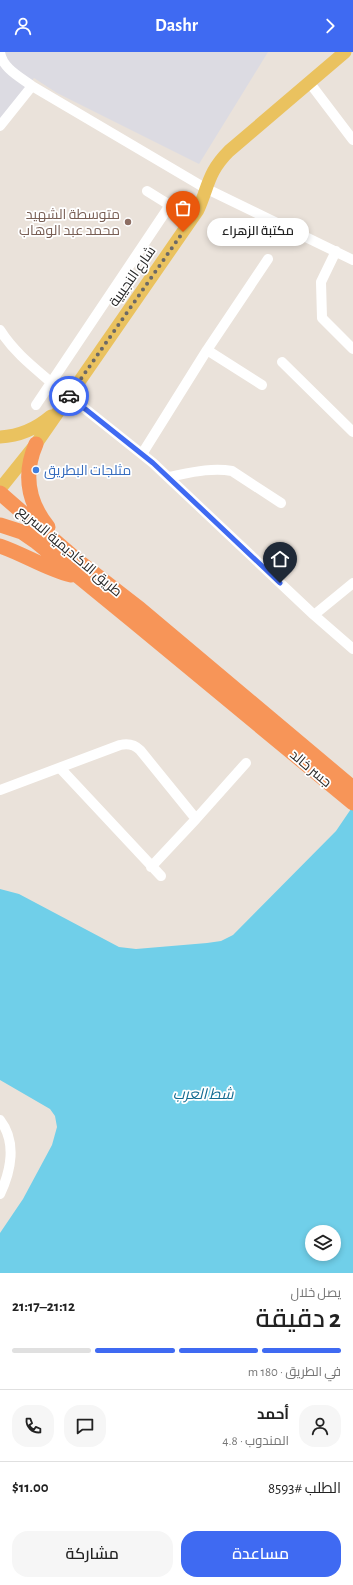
<!DOCTYPE html>
<html lang="ar">
<head>
<meta charset="utf-8">
<style>
  :root { --surface:#fff; --page:#f6f6f6; --text:#222; --muted:#767676; --line:#e0e0e0; --accent:#3f6af2 }
  body { margin:0; font-family:"Alegreya Sans",Cairo,sans-serif; background:var(--page); color:var(--text); direction:rtl; height:100vh; display:flex; flex-direction:column; font-size:15px; white-space:nowrap }
  * { box-sizing:border-box; margin:0 }
  p { font-size:13px; color:var(--muted) }
  .icon { flex:none; width:22px; height:22px; fill:none; stroke:currentColor; stroke-width:2; stroke-linecap:round; stroke-linejoin:round }
  .map { position:relative; height:1221px; overflow:hidden; direction:ltr }
  .side { display:flex; flex-direction:column; background:var(--surface); flex:1 }
  .side>* { flex:none }
  .buttons { position:absolute; left:305px; top:1173px; display:grid; gap:8px }
  .buttons a { display:grid; place-items:center; width:36px; height:36px; border-radius:50%; background:var(--surface); box-shadow:0 2px 6px #0003; font-size:20px }
  .pin { position:absolute; display:grid; place-items:center; width:34px; height:34px; color:#fff; margin:-41px -17px; border-radius:50% 50% 50% 0; rotate:-45deg; box-shadow:0 0 4px #0007 }
  .pin .icon { rotate:45deg }
  .courier { position:absolute; display:grid; place-items:center; width:40px; height:40px; margin:-20px; border:3px solid #3f6af2; border-radius:50%; background:#fff; color:#222; box-shadow:0 1px 5px #0007 }
  .bubble { position:absolute; height:28px; border-radius:14px; background:var(--surface); box-shadow:0 2px 6px #0003; font-size:13px; font-weight:600; line-height:28px; text-align:center; direction:rtl }
  .overview em { font-style:normal; font-weight:600 }
  .overview div { display:flex; flex-direction:column-reverse }
  .overview { display:flex; align-items:center; justify-content:space-between; height:68px; padding:0 12px }
  h1 { font-size:26px; font-weight:600; line-height:30px }
  .bar { display:grid; grid-template-columns:repeat(4,1fr); gap:6px 4px; align-content:center; height:48px; padding:0 12px }
  .bar i { height:5px; border-radius:3px; background:var(--line) }
  .bar .active { background:var(--accent) }
  .bar p { grid-column:span 4 }
  .line { display:flex; align-items:center; gap:10px; padding:0 12px; border-top:1px solid var(--line) }
  .line div { flex:1 }
  .round { display:grid; place-items:center; flex:none; width:42px; height:42px; border-radius:16px; background:var(--page) }
  .action { display:flex; gap:8px; margin-top:auto; padding:8px 12px }
  .action a { flex:1; height:46px; border-radius:16px; background:var(--accent); color:#fff; font-size:16px; font-weight:600; line-height:46px; text-align:center }
  .action a+a { background:var(--page); color:var(--text) }
  header { display:flex; justify-content:space-between; align-items:center; height:52px; padding:0 12px; background:var(--accent); color:#fff; font-size:18px; font-weight:600 }
  .map>svg:first-child { display:block }
  .industrial { fill:#dcdbe2 }
  .water { fill:#70cfe9; fill-rule:evenodd }
  .lines { fill:none; stroke-linecap:round; stroke-linejoin:round }
  .minor { stroke:#fff; stroke-width:10 }
  .major { stroke:#eac25f; stroke-width:13 }
  .highway { stroke:#f79558; stroke-width:15 }
  .done { stroke:#6c6966; stroke-width:4; stroke-dasharray:0 7.2 }
  .route { stroke:#3f6af2; stroke-width:5 }
  .education-dot { fill:#8d6e63; stroke:#fff; stroke-width:1.5 }
  .shop-dot { fill:#3f7fe0; stroke:#fff; stroke-width:1.5 }
  .labels { text-anchor:middle; stroke-width:3.5; stroke-linejoin:round; paint-order:stroke }
  .education-label { font-size:14px; fill:#785e54; stroke:#fff; text-anchor:end }
  .street-label { font-size:14px; fill:#282828; stroke:#fff }
  .shop-label { font-size:14px; fill:#366cbe; stroke:#fff; text-anchor:start }
  .water-label { font-size:15px; font-style:italic; fill:#136c92; stroke:#fff }
</style>
</head>
<body>
<header><svg class="icon" aria-label="forward" viewBox="0 0 24 24"><path d="M9 5l7 7-7 7"/></svg>Dashr<svg class="icon" aria-label="person" viewBox="0 0 24 24"><circle cx="12" cy="8" r="4"/><path d="M4 21q1-7 8-7t8 7"/></svg></header>
<div class="map">
<svg width="353" height="1221" viewBox="0 0 353 1221">
  <rect width="100%" height="100%" fill="#eae2da"/>
  <path class="industrial" d="M0,0H268L199,112L57,41L34,26L0,70Z"/>
  <path class="water" d="M353,754V1221H0V1181L23,1147L52,1093L57,1075L55,1064L50,1057L0,1028V837L19,842L119,895L136,897L207,891L221,889L233,883L336,779ZM312,1180H334V1202H312Z"/>
  <g class="lines">
    <path class="minor" d="M0,0C2,16 20,25 32,34L205,136L353,208
      M309,30L353,88
      M0,74L32,34
      M147,139L192,167
      M336,199L321,230L322,266L353,297
      M0,278C14,300 32,314 52,331
      M207,298L262,333
      M282,310L353,380
      M69,344L153,411L314,563L353,597
      M36,353L170,153
      M142,402L207,298L268,207
      M168,425C189,421 211,415 232,419L281,451
      M314,563L353,531
      M60,716L161,824
      M0,738L120,693C128,691 134,692 140,698L196,767
      M151,815L196,767L246,711
      M0,1068C17,1090 11,1119 0,1142"/>
    <path class="major" d="M0,385C19,384 37,376 51,364
      M0,437L36,392L198,158C209,133 208,120 229,99L345,0"/>
    <path class="highway" d="M36,392C23,422 28,450 48,475
      M0,441L78,509L140,557L353,736
      M0,473L22,480L35,489L134,570L353,751
      M0,494C24,502 46,517 71,523"/>
  </g>
  <g class="lines">
    <path class="done" d="M69,344L183,180"/>
    <path class="route" d="M69,344L153,411L280,531"/>
  </g>
  <circle class="education-dot" cx="128" cy="170" r="4"/>
  <circle class="shop-dot" cx="36" cy="418" r="4"/>
  <g class="labels">
    <g class="education-label">
      <text x="120" y="167">متوسطة الشهيد<tspan x="120" dy="16">محمد عبد الوهاب</tspan></text>
    </g>
    <g class="street-label">
      <text transform="translate(132 224) rotate(-55)" y="5">شارع النجيبية</text>
      <text transform="translate(70 499) rotate(40)" y="5">طريق الاكاديمية السريع</text>
      <text transform="translate(311 716) rotate(40)" y="5">جسر خالد</text>
    </g>
    <g class="shop-label">
      <text x="44" y="423">مثلجات البطريق</text>
    </g>
    <g class="water-label">
      <text x="203" y="1047">شط العرب</text>
    </g>
  </g>
</svg>
<div class="buttons">
<a><svg class="icon" aria-label="layers" viewBox="0 0 24 24"><path d="M12 4l9 5-9 5-9-5zM3 14l9 5 9-5"/></svg></a>
</div>
<div class="pin" style="left:183px;top:180px;background:#ea580c"><svg class="icon" aria-label="bag" viewBox="0 0 24 24"><path d="M5 8h14l-1 12H6zM9 8a3 3 0 0 1 6 0"/></svg></div>
<div class="pin" style="left:280px;top:531px;background:#1f2937"><svg class="icon" aria-label="home" viewBox="0 0 24 24"><path d="M3 11l9-7 9 7M6 9v11h12V9"/></svg></div>
<div class="courier" style="left:69px;top:344px"><svg class="icon" aria-label="car" viewBox="0 0 24 24"><path d="M5 17H2v-5l4-1 3-4h7l3 4 3 1v5h-3M9 17h6M6 11h13"/><circle cx="7" cy="17" r="2"/><circle cx="17" cy="17" r="2"/></svg></div>
<div class="bubble" style="left:207px;top:166px;width:102px">مكتبة الزهراء</div>
</div>
<section class="side">
<div class="overview"><div><h1>2 دقيقة</h1><p>يصل خلال</p></div><em>21:12–21:17</em></div>
<div class="bar"><i class="active"></i><i class="active"></i><i class="active"></i><i></i><p>في الطريق · 180 m</p></div>
<div class="line" style="height:72px"><a class="round"><svg class="icon" aria-label="person" viewBox="0 0 24 24"><circle cx="12" cy="8" r="4"/><path d="M4 21q1-7 8-7t8 7"/></svg></a><div><b>أحمد</b><p>المندوب · 4.8</p></div><a class="round"><svg class="icon" aria-label="chat" viewBox="0 0 24 24"><path d="M4 5h16v11H9l-5 4z"/></svg></a><a class="round"><svg class="icon" aria-label="phone" viewBox="0 0 24 24"><path d="M5 4h4l2 5-3 2q2 4 5 5l2-3 5 2v4C11 20 4 13 5 4z"/></svg></a></div>
<div class="line" style="height:52px"><div>الطلب #8593</div><b>$11.00</b></div>
<div class="action"><a>مساعدة</a><a>مشاركة</a></div>
</section>
</body>
</html>
